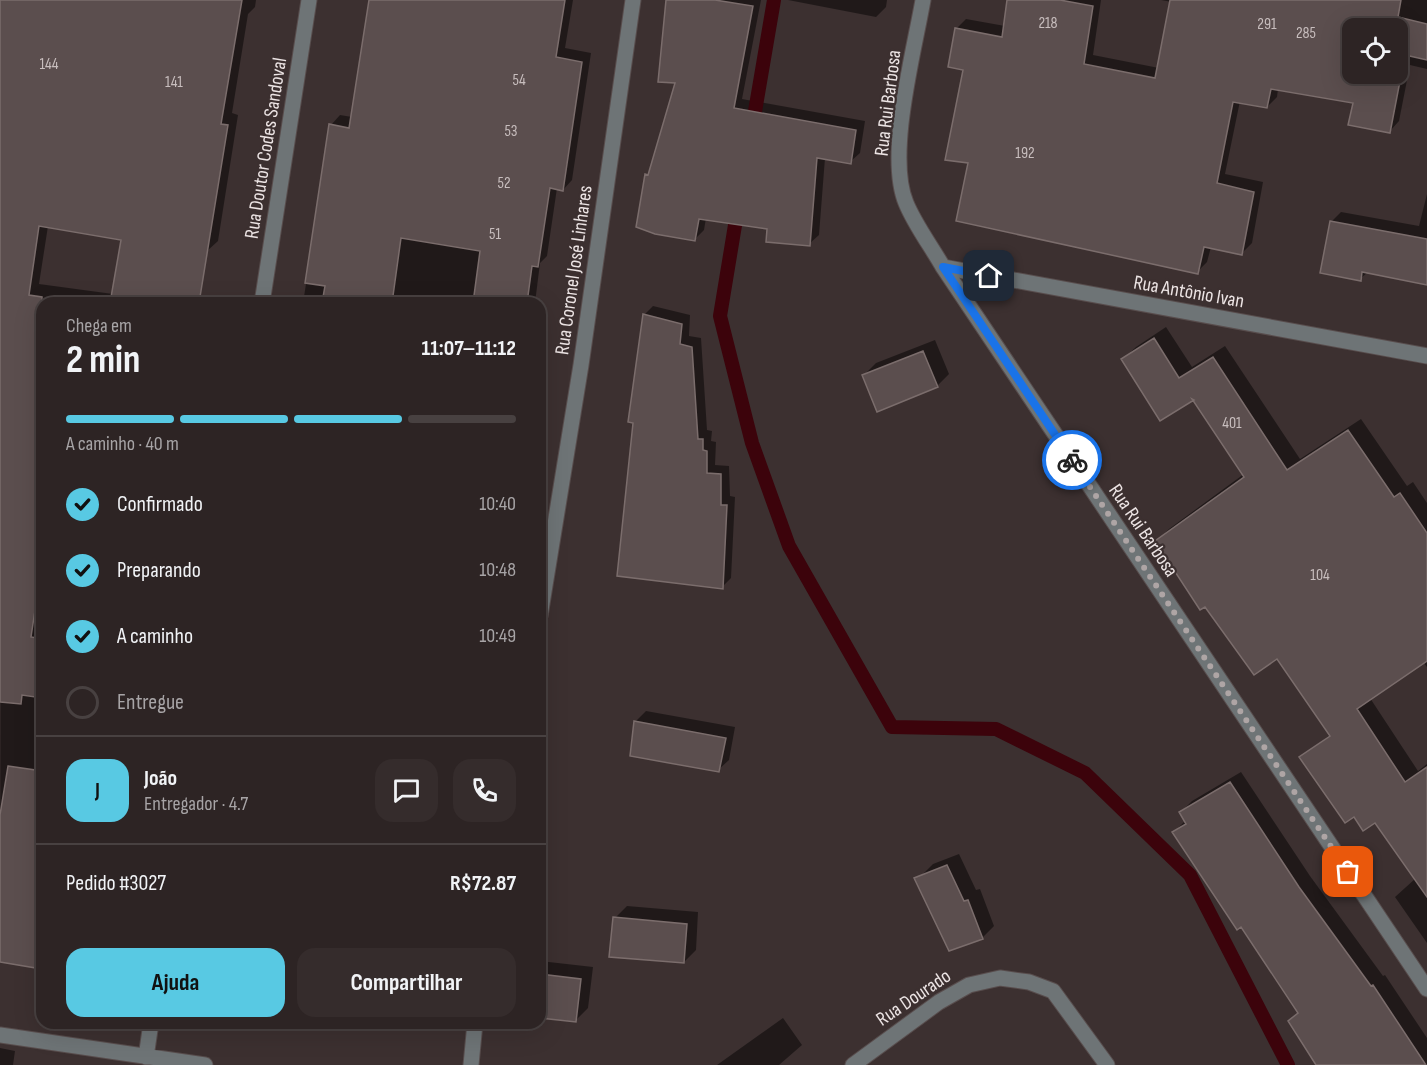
<!DOCTYPE html>
<html lang="pt">
<head>
<meta charset="utf-8">
<style>
  :root { --surface:#2d2424; --page:#352c2c; --text:#f1f3f6; --muted:#a7a4a6; --line:#484141; --accent:#58c9e3 }
  body { margin:0; font-family:"Sofia Sans Condensed",sans-serif; background:var(--page); color:var(--text); height:100vh; display:flex; flex-direction:column; font-size:22px; white-space:nowrap }
  * { box-sizing:border-box; margin:0 }
  p { font-size:20px; color:var(--muted) }
  .icon { flex:none; width:33px; height:33px; fill:none; stroke:currentColor; stroke-width:2; stroke-linecap:round; stroke-linejoin:round }
  .map { position:relative; flex:1; overflow:hidden }
  .sheet { position:absolute; left:36px; top:297px; width:510px; height:732px; display:flex; flex-direction:column; background:var(--surface); border-radius:18px; box-shadow:0 6px 24px #0002,0 0 0 2px var(--line) }
  .sheet>* { flex:none }
  .buttons { position:absolute; left:1342px; top:18px; display:grid; gap:12px }
  .buttons a { display:grid; place-items:center; width:66px; height:66px; border-radius:12px; background:var(--surface); box-shadow:0 6px 24px #0002,0 0 0 2px var(--line); font-size:30px }
  .pin { position:absolute; display:grid; place-items:center; width:51px; height:51px; color:#fff; margin:-26px; border-radius:12px; box-shadow:0 3px 9px #0006 }
  .courier { position:absolute; display:grid; place-items:center; width:60px; height:60px; margin:-30px; border:4px solid #1a73e8; border-radius:50%; background:#fff; color:#222; box-shadow:0 2px 8px #0007 }
  .summary em { font-style:normal; font-weight:700 }
  .summary div { display:flex; flex-direction:column-reverse }
  .summary { display:flex; align-items:center; justify-content:space-between; height:102px; padding:0 30px }
  h1 { font-size:39px; font-weight:700; line-height:45px }
  .bar { display:grid; grid-template-columns:repeat(4,1fr); gap:9px 6px; align-content:center; height:72px; padding:0 30px }
  .bar i { height:8px; border-radius:4px; background:var(--line) }
  .bar .active { background:var(--accent) }
  .bar p { grid-column:span 4 }
  .line { display:flex; align-items:center; gap:15px; padding:0 30px; border-top:2px solid var(--line) }
  .line div { flex:1 }
  .round { display:grid; place-items:center; flex:none; width:63px; height:63px; border-radius:18px; background:var(--page) }
  ol { padding:0 30px; list-style:none }
  li { display:flex; align-items:center; gap:18px; height:66px }
  li p { margin-inline-start:auto }
  li .icon { padding:6px; border-radius:50%; background:var(--accent); color:#111; stroke-width:4 }
  li:last-child { color:var(--muted) }
  li i { width:33px; height:33px; border:3px solid var(--line); border-radius:50% }
  .cta { display:flex; gap:12px; margin-top:auto; padding:12px 30px }
  .cta a { flex:1; height:69px; border-radius:18px; background:var(--accent); color:#111; font-size:24px; font-weight:700; line-height:69px; text-align:center }
  .cta a+a { background:var(--page); color:var(--text) }
  .map>svg:first-child { display:block }
  .shadow { fill:#0007; fill-rule:evenodd }
  .lines { fill:none; stroke-linecap:round; stroke-linejoin:round }
  .stream { stroke:#3c030b; stroke-width:14 }
  .building { fill:#5b4e4e; stroke:#7b6d6c; stroke-width:1.5; fill-rule:evenodd }
  .minor-casing { stroke:#584d4d; stroke-width:17 }
  .minor { stroke:#6e7476; stroke-width:15 }
  .done { stroke:#aea5a5; stroke-width:6; stroke-dasharray:0 10.8 }
  .route { stroke:#1a73e8; stroke-width:8 }
  .labels { text-anchor:middle; stroke-width:4.5; stroke-linejoin:round; paint-order:stroke }
  .number-label { font-size:16px; fill:#c8bebe }
  .street-label { font-size:20px; fill:#ece4e4; stroke:#3c3030 }
</style>
</head>
<body>
<div class="map">
<svg width="1427" height="1065" viewBox="0 0 1427 1065">
  <rect width="100%" height="100%" fill="#3c3030"/>
  <path class="shadow" d="M2,0H256L255,7L248,14L232,113L238,115L218,241L206,252L199,303H42V967L0,960ZM48,226L123,238L113,294L39,284Z
    M370,0H573L565,48L591,53L572,180L563,190L557,188L547,256L540,263L535,303H303L331,125L340,115L352,117L356,84L360,80Z
    M668,0H761L742,99L865,121L860,153L850,162L825,158L819,235L809,244L769,228L706,218L704,230L694,240L647,175L651,171L677,82Z
    M788,0H887L886,7L876,17Z
    M1009,0H1101L1093,55L1159,68L1172,2L1161,0H1427V69L1410,65L1399,121L1390,131L1354,102L1278,89L1277,97L1267,107L1240,101L1225,174L1263,182L1252,243L1242,253L1211,247L1207,262L1197,272L970,162L964,69L956,29L966,19L1005,26ZM1353,28H1398V74H1353Z
    M1427,194V283L1368,272L1360,279L1331,222L1341,212L1419,226Z
    M653,306L690,315L689,336L701,338L707,430L712,431L711,441L716,442L715,465L729,466L730,496L735,497L731,578L722,587L644,315Z
    M1166,327L1192,367L1225,346L1300,459L1361,419L1407,486L1413,482L1427,503V667L1423,662L1370,698L1418,771L1427,764V943L1395,897L1416,878L1376,821L1354,815L1301,758L1331,734L1277,657L1157,541L1169,529L1244,474L1194,398L1123,359L1136,347Z
    M935,340L949,374L937,386L864,375L876,363Z
    M646,711L735,727L729,760L718,770L635,722Z
    M1241,772L1310,876L1383,976L1385,975L1427,1038V1065H1317L1289,1021L1299,1012L1241,925L1174,832L1186,820L1181,812L1192,801Z
    M959,854L976,890L980,889L994,926L982,938L921,876L933,864Z
    M627,906L698,912L696,950L684,962L615,918Z
    M540,961L593,967L588,1008L576,1020L540,1016Z
    M783,1018L802,1045L779,1065H717Z
    M402,1023H442L436,1030Z
    M0,1048L15,1051L13,1065H0Z"/>
  <g class="lines">
    <path class="stream" d="M752,129L774,0
      M738,207L720,316L752,443L789,546L892,727L996,729L1085,773L1190,875L1288,1065"/>
  </g>
  <path class="building" d="M0,0H242L221,124L228,125L199,303H110L121,240L39,226L29,295L42,297V564L31,637L42,639V698L22,695L21,704L0,702Z
    M369,0H565L556,57L582,62L563,191L550,188L538,267L532,266L527,303H473L480,251L401,238L392,303H322L325,286L305,283L329,124L349,128Z
    M666,0H715L753,6L734,108L856,130L851,164L817,158L810,246L766,242L767,229L699,219L695,241L655,234L636,227L645,174L648,175L675,83L658,82Z
    M1007,0H1060L1093,6L1084,64L1155,78L1170,0H1401L1398,17L1427,24V60L1405,55L1390,133L1348,125L1353,103L1271,89L1267,108L1233,102L1217,183L1254,192L1242,255L1204,247L1198,274L956,221L968,163L945,160L963,70L948,67L955,28L1002,37ZM1353,28H1398V74H1353Z
    M1330,221L1427,239V285L1362,272L1361,281L1320,273Z
    M643,314L682,324L680,344L692,347L698,439H703V450L707,451V473L721,474V505H727L723,589L617,576L633,423L628,422Z
    M1154,338L1179,378L1213,357L1287,470L1348,430L1394,497L1400,493L1427,533V661L1357,709L1405,782L1427,767V897L1375,823L1363,831L1354,817L1345,823L1299,757L1330,736L1277,659L1254,675L1205,607L1200,610L1155,541L1244,477L1192,399L1194,400L1160,421L1121,359Z
    M923,351L938,387L877,412L862,375Z
    M634,721L726,738L719,772L630,756Z
    M8,766L42,771V969L0,962V815Z
    M1230,782L1299,887L1371,986L1373,985L1426,1065H1316L1288,1021L1298,1013L1241,927L1237,930L1172,832L1186,824L1179,812Z
    M947,865L964,901L968,900L983,939L949,951L914,878Z
    M613,917L687,924L684,963L609,957Z
    M540,974L581,979L576,1022L540,1018Z"/>
  <g class="lines">
    <g class="minor-casing">
      <path id="minor" d="M923,0C914,52 886,155 906,203C915,225 931,246 943,267L1427,989
        M943,267L1427,356
        M262,303L309,0
        M540,616L581,365L633,0
        M0,1035L205,1065
        M146,1057L151,1023
        M471,1065L475,1023
        M853,1065L939,1002L969,985L1000,978L1029,982L1053,991L1107,1065"/>
    </g>
    <use href="#minor" class="minor"/>
  </g>
  <g class="lines">
    <path class="done" d="M1072,460L1348,872"/>
    <path class="route" d="M989,276L943,267L1072,460"/>
  </g>
  <g class="labels">
    <g class="number-label">
      <text x="1048" y="28">218</text>
      <text x="1267" y="29">291</text>
      <text x="1306" y="38">285</text>
      <text x="49" y="69">144</text>
      <text x="519" y="85">54</text>
      <text x="174" y="87">141</text>
      <text x="511" y="136">53</text>
      <text x="1025" y="158">192</text>
      <text x="504" y="188">52</text>
      <text x="495" y="239">51</text>
      <text x="1232" y="428">401</text>
      <text x="1320" y="580">104</text>
    </g>
    <g class="street-label">
      <text transform="translate(887 103) rotate(-83)" y="7">Rua Rui Barbosa</text>
      <text transform="translate(265 148) rotate(-81)" y="7">Rua Doutor Codes Sandoval</text>
      <text transform="translate(573 270) rotate(-82)" y="7">Rua Coronel José Linhares</text>
      <text transform="translate(1189 291) rotate(10)" y="7">Rua Antônio Ivan</text>
      <text transform="translate(1144 530) rotate(56)" y="7">Rua Rui Barbosa</text>
      <text transform="translate(913 997) rotate(-34)" y="7">Rua Dourado</text>
    </g>
  </g>
</svg>
<div class="buttons">
<a><svg class="icon" aria-label="locate" viewBox="0 0 24 24"><circle cx="12" cy="12" r="6"/><path d="M12 2v4M12 18v4M2 12h4M18 12h4"/></svg></a>
</div>
<div class="pin" style="left:1348px;top:872px;background:#ea580c"><svg class="icon" aria-label="bag" viewBox="0 0 24 24"><path d="M5 8h14l-1 12H6zM9 8a3 3 0 0 1 6 0"/></svg></div>
<div class="pin" style="left:989px;top:276px;background:#1f2937"><svg class="icon" aria-label="home" viewBox="0 0 24 24"><path d="M3 11l9-7 9 7M6 9v11h12V9"/></svg></div>
<div class="courier" style="left:1072px;top:460px"><svg class="icon" aria-label="bike" viewBox="0 0 24 24"><circle cx="6" cy="16" r="4"/><circle cx="18" cy="16" r="4"/><path d="M6 16l4-8h5l3 8M10 8l3 8H6M13 5h3"/></svg></div>
<section class="sheet">
<div class="summary"><div><h1>2 min</h1><p>Chega em</p></div><em>11:07–11:12</em></div>
<div class="bar"><i class="active"></i><i class="active"></i><i class="active"></i><i></i><p>A caminho · 40 m</p></div>
<ol>
<li><svg class="icon" aria-label="check" viewBox="0 0 24 24"><path d="M5 12l5 5 9-10"/></svg>Confirmado<p>10:40</p></li>
<li><svg class="icon" aria-label="check" viewBox="0 0 24 24"><path d="M5 12l5 5 9-10"/></svg>Preparando<p>10:48</p></li>
<li><svg class="icon" aria-label="check" viewBox="0 0 24 24"><path d="M5 12l5 5 9-10"/></svg>A caminho<p>10:49</p></li>
<li><i></i>Entregue</li>
</ol>
<div class="line" style="height:108px"><b class="round" style="background:var(--accent);color:#111">J</b><div><b>João</b><p>Entregador · 4.7</p></div><a class="round"><svg class="icon" aria-label="chat" viewBox="0 0 24 24"><path d="M4 5h16v11H9l-5 4z"/></svg></a><a class="round"><svg class="icon" aria-label="phone" viewBox="0 0 24 24"><path d="M5 4h4l2 5-3 2q2 4 5 5l2-3 5 2v4C11 20 4 13 5 4z"/></svg></a></div>
<div class="line" style="height:78px"><div>Pedido #3027</div><b>R$72.87</b></div>
<div class="cta"><a>Ajuda</a><a>Compartilhar</a></div>
</section>
</div>
</body>
</html>
